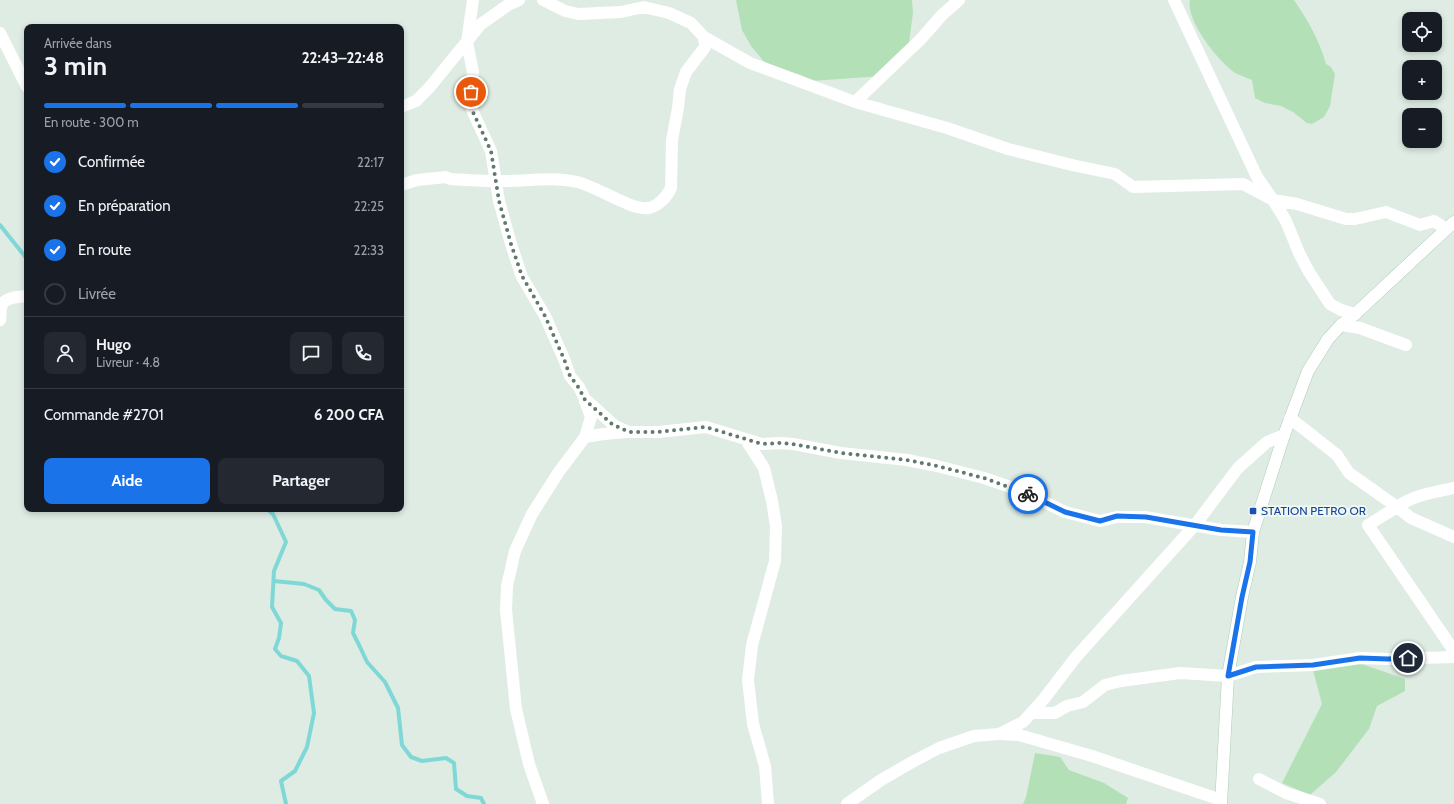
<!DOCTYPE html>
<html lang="fr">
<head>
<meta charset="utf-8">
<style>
  :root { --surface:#171b24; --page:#242831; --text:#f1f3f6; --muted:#9ea1a6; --line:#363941; --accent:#1a73e8 }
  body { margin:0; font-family:Cabin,sans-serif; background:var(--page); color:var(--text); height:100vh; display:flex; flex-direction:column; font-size:15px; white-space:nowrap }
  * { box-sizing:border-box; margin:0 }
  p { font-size:13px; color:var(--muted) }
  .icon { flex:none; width:22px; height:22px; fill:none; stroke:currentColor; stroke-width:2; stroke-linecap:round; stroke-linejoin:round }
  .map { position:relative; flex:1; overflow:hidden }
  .drawer { position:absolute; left:24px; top:24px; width:380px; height:488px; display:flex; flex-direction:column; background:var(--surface); border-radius:8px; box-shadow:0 2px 6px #0003 }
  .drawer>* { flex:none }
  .fabs { position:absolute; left:1402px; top:12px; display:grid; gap:8px }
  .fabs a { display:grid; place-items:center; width:40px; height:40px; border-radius:8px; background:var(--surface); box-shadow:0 2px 6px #0003; font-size:20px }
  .pin { position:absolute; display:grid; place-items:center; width:34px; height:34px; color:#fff; margin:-17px; border:2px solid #fff; border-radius:50%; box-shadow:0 1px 4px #0007 }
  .courier { position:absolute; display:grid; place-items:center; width:40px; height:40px; margin:-20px; border:3px solid #1a73e8; border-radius:50%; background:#fff; color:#222; box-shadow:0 1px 5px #0007 }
  .headline em { font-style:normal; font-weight:700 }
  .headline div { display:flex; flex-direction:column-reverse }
  .headline { display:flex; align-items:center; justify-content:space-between; height:68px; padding:0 20px }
  h1 { font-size:26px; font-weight:700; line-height:30px }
  .bar { display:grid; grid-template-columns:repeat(4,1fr); gap:6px 4px; align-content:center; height:48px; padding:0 20px }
  .bar i { height:5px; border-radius:3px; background:var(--line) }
  .bar .on { background:var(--accent) }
  .bar p { grid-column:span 4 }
  .line { display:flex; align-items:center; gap:10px; padding:0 20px; border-top:1px solid var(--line) }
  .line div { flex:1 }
  .round { display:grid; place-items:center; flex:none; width:42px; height:42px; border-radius:8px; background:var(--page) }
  ol { padding:0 20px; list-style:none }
  li { display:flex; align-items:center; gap:12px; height:44px }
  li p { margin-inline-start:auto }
  li .icon { padding:4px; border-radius:50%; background:var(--accent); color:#fff; stroke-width:4 }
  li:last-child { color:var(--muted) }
  li i { width:22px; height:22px; border:2px solid var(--line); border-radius:50% }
  .action { display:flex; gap:8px; margin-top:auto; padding:8px 20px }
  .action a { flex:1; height:46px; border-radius:8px; background:var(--accent); color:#fff; font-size:16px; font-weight:700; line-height:46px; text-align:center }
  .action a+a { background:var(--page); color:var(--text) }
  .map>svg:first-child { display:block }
  .green { fill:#b4e0b8 }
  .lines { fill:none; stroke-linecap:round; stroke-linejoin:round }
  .stream { stroke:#7fd8d6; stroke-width:4 }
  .secondary-casing { stroke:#b0cdbd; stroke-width:13 }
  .street { stroke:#fff; stroke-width:12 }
  .secondary { stroke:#fff; stroke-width:12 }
  .done { stroke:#617a6e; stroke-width:4; stroke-dasharray:0 7.2 }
  .route { stroke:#1a73e8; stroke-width:5 }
  .transit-dot { fill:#1a4fb4; stroke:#eff8f2; stroke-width:1.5 }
  .labels { text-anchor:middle; stroke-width:4; stroke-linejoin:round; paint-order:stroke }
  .transit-label { font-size:12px; fill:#164399; stroke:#eff8f2; text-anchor:start }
</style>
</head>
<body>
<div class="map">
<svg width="1454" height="804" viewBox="0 0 1454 804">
  <rect width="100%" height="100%" fill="#deece3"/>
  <path class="green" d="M736,0H912L913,13L908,50L882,76L811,81L801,75L767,65L751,46L742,30Z
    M1190,0H1294C1307,19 1320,41 1326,64L1331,67L1335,74L1330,106L1324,117L1312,124L1307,123L1293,112L1281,106L1265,103L1255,98L1252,80C1247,78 1242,76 1237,74C1220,64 1185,20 1190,0Z
    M1359,663L1405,679V691L1377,706L1369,729L1336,772L1310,795L1282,783L1322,704L1313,670Z
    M1035,753L1060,757L1069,770L1104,783L1128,798L1126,804H1023L1026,797Z"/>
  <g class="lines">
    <path class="stream" d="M0,225L27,259
      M267,509L273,514L286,542L274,571L272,607L281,623L279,638L275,649L281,656L297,661L309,676L314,713L307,747L295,771L281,781L286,804
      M274,581L304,584L319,590L326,600L335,609L351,611L355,620L353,633L360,647L367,662L385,682L398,708L402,745L411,757L422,761L446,758L454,763L456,789L467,796L481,798L484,804"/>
    <g class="secondary-casing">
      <path id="secondary" d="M1221,804L1228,676L1242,597L1250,562L1253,532L1284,435L1308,371L1328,339L1341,325L1355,314L1454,222"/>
    </g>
    <path class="street" d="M473,0L467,42L473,72L471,92L472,110L491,151L499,201L511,244L522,277L545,316L564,359L570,376L579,387L585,399L615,426L629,432H658L706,427L762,444L780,443L793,444L841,453L907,460L937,466L984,478L1022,491L1065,512L1100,521L1117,517H1145L1221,530L1253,532
      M543,0L565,11L578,14L621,12L644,7L669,13L691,23L704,37L750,63L855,102L947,128L1008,149L1072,165L1115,174L1133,187L1243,184L1273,200L1297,204L1346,219H1355L1386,212L1420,225L1434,221L1446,229
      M1174,0L1257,177L1273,200L1286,221L1299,253L1309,272L1330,304L1341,310L1355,314
      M0,33L27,87
      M855,102L920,40L942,15L959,0
      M401,107L416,101L429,88L481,24L508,5L519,0
      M401,185L417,180L446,177L450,179C465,180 480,181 495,181C523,182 550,176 577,182C596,186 632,211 649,208C658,206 667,197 671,188L672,140L678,108L680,89L686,72L705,47L704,37
      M0,320C1,316 0,311 1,307C4,297 18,297 27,296
      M1341,325L1360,328L1406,345
      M1290,418L1337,455L1349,473L1397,507L1368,525L1454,651
      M585,437L604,434L626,432
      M746,440L764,468L772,501L776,526L775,561L752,645L748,680L753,724L765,766L768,804
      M1454,488C1434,492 1414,495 1397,507L1411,518L1454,537
      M1032,713H1055L1067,706L1083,702L1105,685L1121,681L1180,673L1228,676L1256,667L1313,665L1360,658L1388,659L1454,657
      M1000,734L1019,735L1092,756L1221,800
      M1259,779L1286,793L1320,804
      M543,804L529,764L516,709L506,610L507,586L515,551L532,514L558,473L585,437L591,417L585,401
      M847,804L881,780L914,761L939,748L974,736L999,734L1023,722L1043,700L1076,657L1195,525L1238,468L1267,442L1284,435"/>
    <use href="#secondary" class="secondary"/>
  </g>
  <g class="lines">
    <path class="done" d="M471,92L472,110L491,151L499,201L511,244L522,276L545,316L564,359L570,376L579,388L585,400L612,424L629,432H658L706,427L762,444L780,443L793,444L841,453L907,460L937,466L984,478L1028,494"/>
    <path class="route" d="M1028,494L1065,512L1100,521L1117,516L1146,517L1221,530L1253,532L1250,562L1242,597L1228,676L1256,667L1313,665L1360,658L1388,659L1408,658"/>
  </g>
  <rect class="transit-dot" x="1249" y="507" width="8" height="8" rx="2"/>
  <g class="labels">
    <g class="transit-label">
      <text x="1261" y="515">STATION PETRO OR</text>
    </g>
  </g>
</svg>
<div class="fabs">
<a><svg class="icon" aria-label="locate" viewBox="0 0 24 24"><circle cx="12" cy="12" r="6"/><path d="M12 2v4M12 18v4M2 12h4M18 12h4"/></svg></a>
<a>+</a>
<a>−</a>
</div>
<div class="pin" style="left:471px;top:92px;background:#ea580c"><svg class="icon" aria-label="bag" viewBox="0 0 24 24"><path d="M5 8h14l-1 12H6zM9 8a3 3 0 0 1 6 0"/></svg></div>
<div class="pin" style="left:1408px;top:658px;background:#1f2937"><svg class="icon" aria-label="home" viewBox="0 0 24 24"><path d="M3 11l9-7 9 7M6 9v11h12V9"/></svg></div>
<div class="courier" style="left:1028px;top:494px"><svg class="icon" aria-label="bike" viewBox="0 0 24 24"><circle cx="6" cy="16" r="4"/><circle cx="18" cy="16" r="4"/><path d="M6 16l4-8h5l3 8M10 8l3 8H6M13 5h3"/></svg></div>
<section class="drawer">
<div class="headline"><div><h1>3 min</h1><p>Arrivée dans</p></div><em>22:43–22:48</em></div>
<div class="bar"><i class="on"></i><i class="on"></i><i class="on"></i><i></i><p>En route · 300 m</p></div>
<ol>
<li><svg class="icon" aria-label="check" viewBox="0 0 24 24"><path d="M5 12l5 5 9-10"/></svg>Confirmée<p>22:17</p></li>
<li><svg class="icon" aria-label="check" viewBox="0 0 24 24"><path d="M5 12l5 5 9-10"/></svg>En préparation<p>22:25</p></li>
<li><svg class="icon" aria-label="check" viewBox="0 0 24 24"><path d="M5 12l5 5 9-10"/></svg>En route<p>22:33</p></li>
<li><i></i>Livrée</li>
</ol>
<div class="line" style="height:72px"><a class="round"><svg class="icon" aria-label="person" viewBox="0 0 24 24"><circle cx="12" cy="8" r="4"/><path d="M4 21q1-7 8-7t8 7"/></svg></a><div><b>Hugo</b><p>Livreur · 4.8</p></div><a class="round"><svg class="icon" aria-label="chat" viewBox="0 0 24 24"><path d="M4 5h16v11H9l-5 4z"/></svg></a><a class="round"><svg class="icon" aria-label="phone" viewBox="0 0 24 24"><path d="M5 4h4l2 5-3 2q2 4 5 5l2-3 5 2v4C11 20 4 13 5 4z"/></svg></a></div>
<div class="line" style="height:52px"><div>Commande #2701</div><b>6 200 CFA</b></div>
<div class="action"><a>Aide</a><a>Partager</a></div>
</section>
</div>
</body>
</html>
